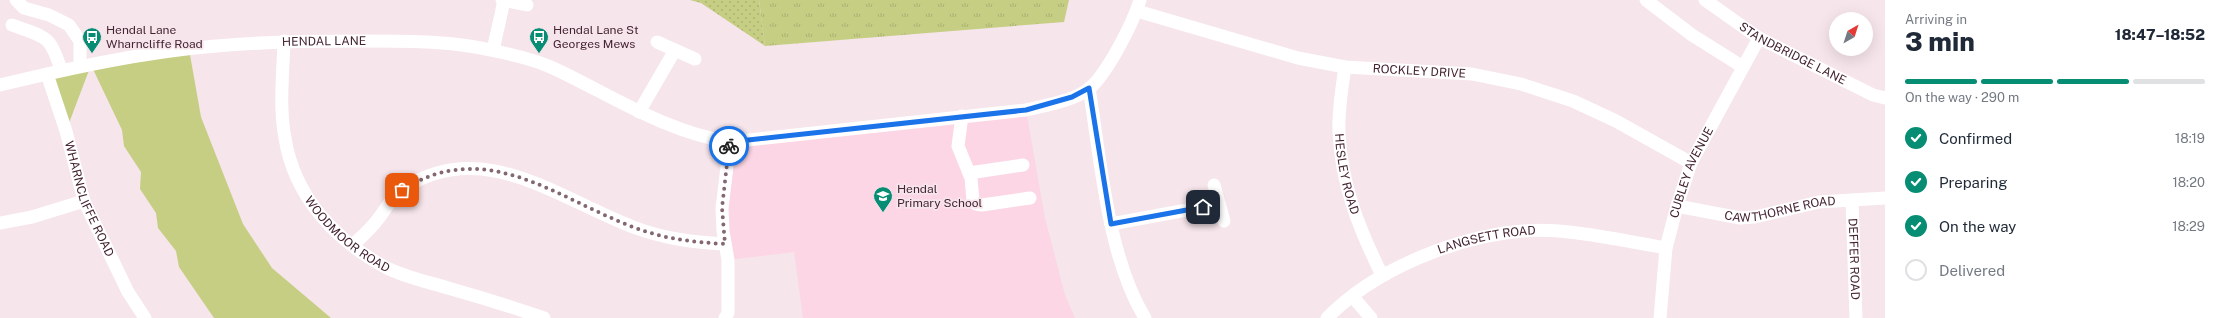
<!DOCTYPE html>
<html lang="en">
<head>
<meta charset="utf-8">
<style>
  :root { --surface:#fff; --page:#f2f2f3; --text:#1f2937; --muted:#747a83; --line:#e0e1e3; --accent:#078d73 }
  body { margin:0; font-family:"Public Sans",sans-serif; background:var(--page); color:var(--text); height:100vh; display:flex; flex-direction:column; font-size:15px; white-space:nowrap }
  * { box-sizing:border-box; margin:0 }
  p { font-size:13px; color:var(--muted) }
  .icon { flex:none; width:22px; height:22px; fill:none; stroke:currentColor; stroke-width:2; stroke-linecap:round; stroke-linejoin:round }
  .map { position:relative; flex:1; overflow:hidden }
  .drawer { display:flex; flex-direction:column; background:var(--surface); width:340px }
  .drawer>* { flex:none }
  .needle { width:26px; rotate:39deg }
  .fabs { position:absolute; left:1829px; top:12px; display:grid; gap:8px }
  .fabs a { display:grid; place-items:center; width:44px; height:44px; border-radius:50%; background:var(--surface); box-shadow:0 4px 16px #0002; font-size:20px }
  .pin { position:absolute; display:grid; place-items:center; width:34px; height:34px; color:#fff; margin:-17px; border-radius:8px; box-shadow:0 2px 6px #0006 }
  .courier { position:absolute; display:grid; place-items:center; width:40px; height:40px; margin:-20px; border:3px solid #1a73e8; border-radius:50%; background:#fff; color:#222; box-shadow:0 1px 5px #0007 }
  .head em { font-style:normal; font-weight:800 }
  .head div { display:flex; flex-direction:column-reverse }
  .head { display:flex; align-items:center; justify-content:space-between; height:68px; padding:0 20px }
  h1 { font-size:26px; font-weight:800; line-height:30px }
  .bar { display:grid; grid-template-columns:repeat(4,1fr); gap:6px 4px; align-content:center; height:48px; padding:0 20px }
  .bar i { height:5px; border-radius:3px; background:var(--line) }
  .bar .selected { background:var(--accent) }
  .bar p { grid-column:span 4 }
  ol { padding:0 20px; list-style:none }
  li { display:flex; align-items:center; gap:12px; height:44px }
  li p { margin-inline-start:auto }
  li .icon { padding:4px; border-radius:50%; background:var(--accent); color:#fff; stroke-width:4 }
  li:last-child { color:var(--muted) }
  li i { width:22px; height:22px; border:2px solid var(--line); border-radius:50% }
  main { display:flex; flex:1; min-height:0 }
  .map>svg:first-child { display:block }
  .built { fill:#fcd6e4 }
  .grass { fill:#c6ce83 }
  .park { fill:url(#park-tufts) }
  .garden { fill:url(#garden-dots) }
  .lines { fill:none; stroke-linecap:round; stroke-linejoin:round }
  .minor { stroke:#fff; stroke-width:13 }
  .done { stroke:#836873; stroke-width:4; stroke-dasharray:0 7.2 }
  .route { stroke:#1a73e8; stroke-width:5 }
  .labels { text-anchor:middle; stroke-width:3.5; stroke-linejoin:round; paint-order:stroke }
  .poi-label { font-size:12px; fill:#452432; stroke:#f6e5eb; text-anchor:start }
  .street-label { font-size:12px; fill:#452432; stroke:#f6e5eb }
</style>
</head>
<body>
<main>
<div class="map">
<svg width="1885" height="318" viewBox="0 0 1885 318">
  <defs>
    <pattern id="park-tufts" width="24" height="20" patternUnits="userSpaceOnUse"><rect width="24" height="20" fill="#c6ce83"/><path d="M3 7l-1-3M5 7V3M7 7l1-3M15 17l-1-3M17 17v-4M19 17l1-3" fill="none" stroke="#abb172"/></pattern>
    <pattern id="garden-dots" width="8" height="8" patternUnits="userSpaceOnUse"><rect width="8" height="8" fill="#c6ce83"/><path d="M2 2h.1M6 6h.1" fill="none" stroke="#abb172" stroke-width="1.8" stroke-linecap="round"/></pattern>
  </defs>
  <rect width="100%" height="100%" fill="#f6e5eb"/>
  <path class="built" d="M1026,110L1045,218L1065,295L1075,318H803L794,252L728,260L723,231L730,142Z"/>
  <path class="grass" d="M189,49L201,117L243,224L272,268L331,318H214L179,267L176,251L158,228L156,213L140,189L141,172L124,146L122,130L91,65L66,131L47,74C94,63 141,55 189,49Z"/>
  <path class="park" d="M759,0H1069L1064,22L765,46Z"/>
  <path class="garden" d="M690,0H759L765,46L701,3Z"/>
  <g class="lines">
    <g class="minor">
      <path d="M16,0L24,8L49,15L69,25L80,41V66"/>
      <path d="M502,0L527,5"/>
      <path d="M1646,0L1692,35L1743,67"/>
      <path id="s1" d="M1705,0L1759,38L1873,95L1885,98"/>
      <path id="s2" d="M1137,11L1298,58L1345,67L1472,74L1521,84L1573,101L1616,121L1691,163"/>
      <path d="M12,25C46,38 50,34 61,70"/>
      <path id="s3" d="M284,41C283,73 279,107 285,138C294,196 335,240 385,267C404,277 428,282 448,288C480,297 512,307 544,318"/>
      <path d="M657,42L695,59"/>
      <path d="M493,50L504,1"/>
      <path id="s4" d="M1345,67C1342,88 1338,110 1339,132C1341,184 1359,229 1382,275"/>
      <path id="s5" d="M47,74L66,131L84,201L128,292L145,318"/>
      <path id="s6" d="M0,85C71,68 143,52 216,46C262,42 309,41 356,41C401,41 451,40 495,51C514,55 536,60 553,68C611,95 665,132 730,142L1026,110C1046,105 1074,101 1090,88C1108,72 1133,23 1140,0"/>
      <path d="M1089,88C1101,160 1107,256 1145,318"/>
      <path d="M639,112L675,50"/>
      <path d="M962,116L958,146L971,178L973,201L976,204L982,205L1030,198"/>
      <path d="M969,173L1023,165"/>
      <path d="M1214,185L1224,221"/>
      <path id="s7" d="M1852,201L1856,318"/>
      <path id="s8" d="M1677,206L1740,218L1755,217L1819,202L1885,198"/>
      <path d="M0,223L32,217L84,201"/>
      <path d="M1111,224L1219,204"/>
      <path d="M353,245C361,237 371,229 378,219C387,208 391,197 403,189C482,136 559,199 633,227C665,239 692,242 725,244"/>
      <path d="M1353,297L1371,318"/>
      <path d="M725,318L728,313V260L723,231L722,208L730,142"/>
      <path id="s9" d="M1327,318C1381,263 1482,225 1559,231C1595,234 1631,242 1666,248"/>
      <path id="s10" d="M1660,318L1666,248L1677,206L1691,163L1759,38"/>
    </g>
  </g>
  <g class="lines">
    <path class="done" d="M402,190C486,137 554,197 633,227C664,239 692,242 725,244L722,208L729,146"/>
    <path class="route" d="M729,146L730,142L1026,110L1072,97L1089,88L1111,224L1203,207"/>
  </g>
  <defs>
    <g id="bus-pin" transform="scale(1)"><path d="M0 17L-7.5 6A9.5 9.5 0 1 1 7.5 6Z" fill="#078d73" stroke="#f6e5eb"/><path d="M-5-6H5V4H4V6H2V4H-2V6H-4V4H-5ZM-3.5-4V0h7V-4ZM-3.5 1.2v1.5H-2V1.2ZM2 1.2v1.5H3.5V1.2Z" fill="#fff"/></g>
    <g id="school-pin" transform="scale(1)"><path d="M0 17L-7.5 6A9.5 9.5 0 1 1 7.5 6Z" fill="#078d73" stroke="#f6e5eb"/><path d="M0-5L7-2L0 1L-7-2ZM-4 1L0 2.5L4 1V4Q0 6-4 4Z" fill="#fff"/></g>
  </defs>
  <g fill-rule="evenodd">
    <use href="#bus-pin" x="92" y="37"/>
    <use href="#bus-pin" x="539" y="37"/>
    <use href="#school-pin" x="883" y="196"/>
  </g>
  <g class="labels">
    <g class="poi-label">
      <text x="106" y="34">Hendal Lane<tspan x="106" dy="14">Wharncliffe Road</tspan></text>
      <text x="553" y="34">Hendal Lane St<tspan x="553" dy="14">Georges Mews</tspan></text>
      <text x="897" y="193">Hendal<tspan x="897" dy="14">Primary School</tspan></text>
    </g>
    <g class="street-label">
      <text dy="4" stroke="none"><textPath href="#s6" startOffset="328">HENDAL LANE</textPath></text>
      <text dy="4" stroke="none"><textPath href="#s1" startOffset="103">STANDBRIDGE LANE</textPath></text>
      <text dy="4" stroke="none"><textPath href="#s2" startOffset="290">ROCKLEY DRIVE</textPath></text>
      <text dy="4" stroke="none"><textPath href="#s10" startOffset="150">CUBLEY AVENUE</textPath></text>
      <text dy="4" stroke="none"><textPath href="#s4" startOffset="108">HESLEY ROAD</textPath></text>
      <text dy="4" stroke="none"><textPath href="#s5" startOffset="132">WHARNCLIFFE ROAD</textPath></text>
      <text dy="4" stroke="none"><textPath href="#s8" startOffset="105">CAWTHORNE ROAD</textPath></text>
      <text dy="4" stroke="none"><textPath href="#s3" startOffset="216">WOODMOOR ROAD</textPath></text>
      <text dy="4" stroke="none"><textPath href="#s9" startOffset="181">LANGSETT ROAD</textPath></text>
      <text dy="4" stroke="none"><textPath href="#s7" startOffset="58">DEFFER ROAD</textPath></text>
    </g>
  </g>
</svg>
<div class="fabs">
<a><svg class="needle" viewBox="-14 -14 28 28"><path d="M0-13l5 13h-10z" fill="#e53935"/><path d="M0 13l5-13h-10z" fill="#747a83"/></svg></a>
</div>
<div class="pin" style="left:402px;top:190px;background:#ea580c"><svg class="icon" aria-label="bag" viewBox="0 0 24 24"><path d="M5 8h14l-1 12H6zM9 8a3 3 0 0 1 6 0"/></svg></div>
<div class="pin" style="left:1203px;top:207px;background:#1f2937"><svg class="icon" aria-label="home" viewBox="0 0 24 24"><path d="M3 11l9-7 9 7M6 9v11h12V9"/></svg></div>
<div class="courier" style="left:729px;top:146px"><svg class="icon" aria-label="bike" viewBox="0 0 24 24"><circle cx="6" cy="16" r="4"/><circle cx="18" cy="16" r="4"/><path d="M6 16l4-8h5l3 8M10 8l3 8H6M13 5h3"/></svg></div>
</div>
<section class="drawer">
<div class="head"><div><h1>3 min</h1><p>Arriving in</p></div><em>18:47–18:52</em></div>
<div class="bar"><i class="selected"></i><i class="selected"></i><i class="selected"></i><i></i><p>On the way · 290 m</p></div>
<ol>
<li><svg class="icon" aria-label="check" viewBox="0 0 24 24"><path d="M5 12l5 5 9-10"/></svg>Confirmed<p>18:19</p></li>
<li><svg class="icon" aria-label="check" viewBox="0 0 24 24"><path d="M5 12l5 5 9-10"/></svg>Preparing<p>18:20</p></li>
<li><svg class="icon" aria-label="check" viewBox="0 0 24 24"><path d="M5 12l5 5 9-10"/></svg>On the way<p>18:29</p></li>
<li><i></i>Delivered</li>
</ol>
</section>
</main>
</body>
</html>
